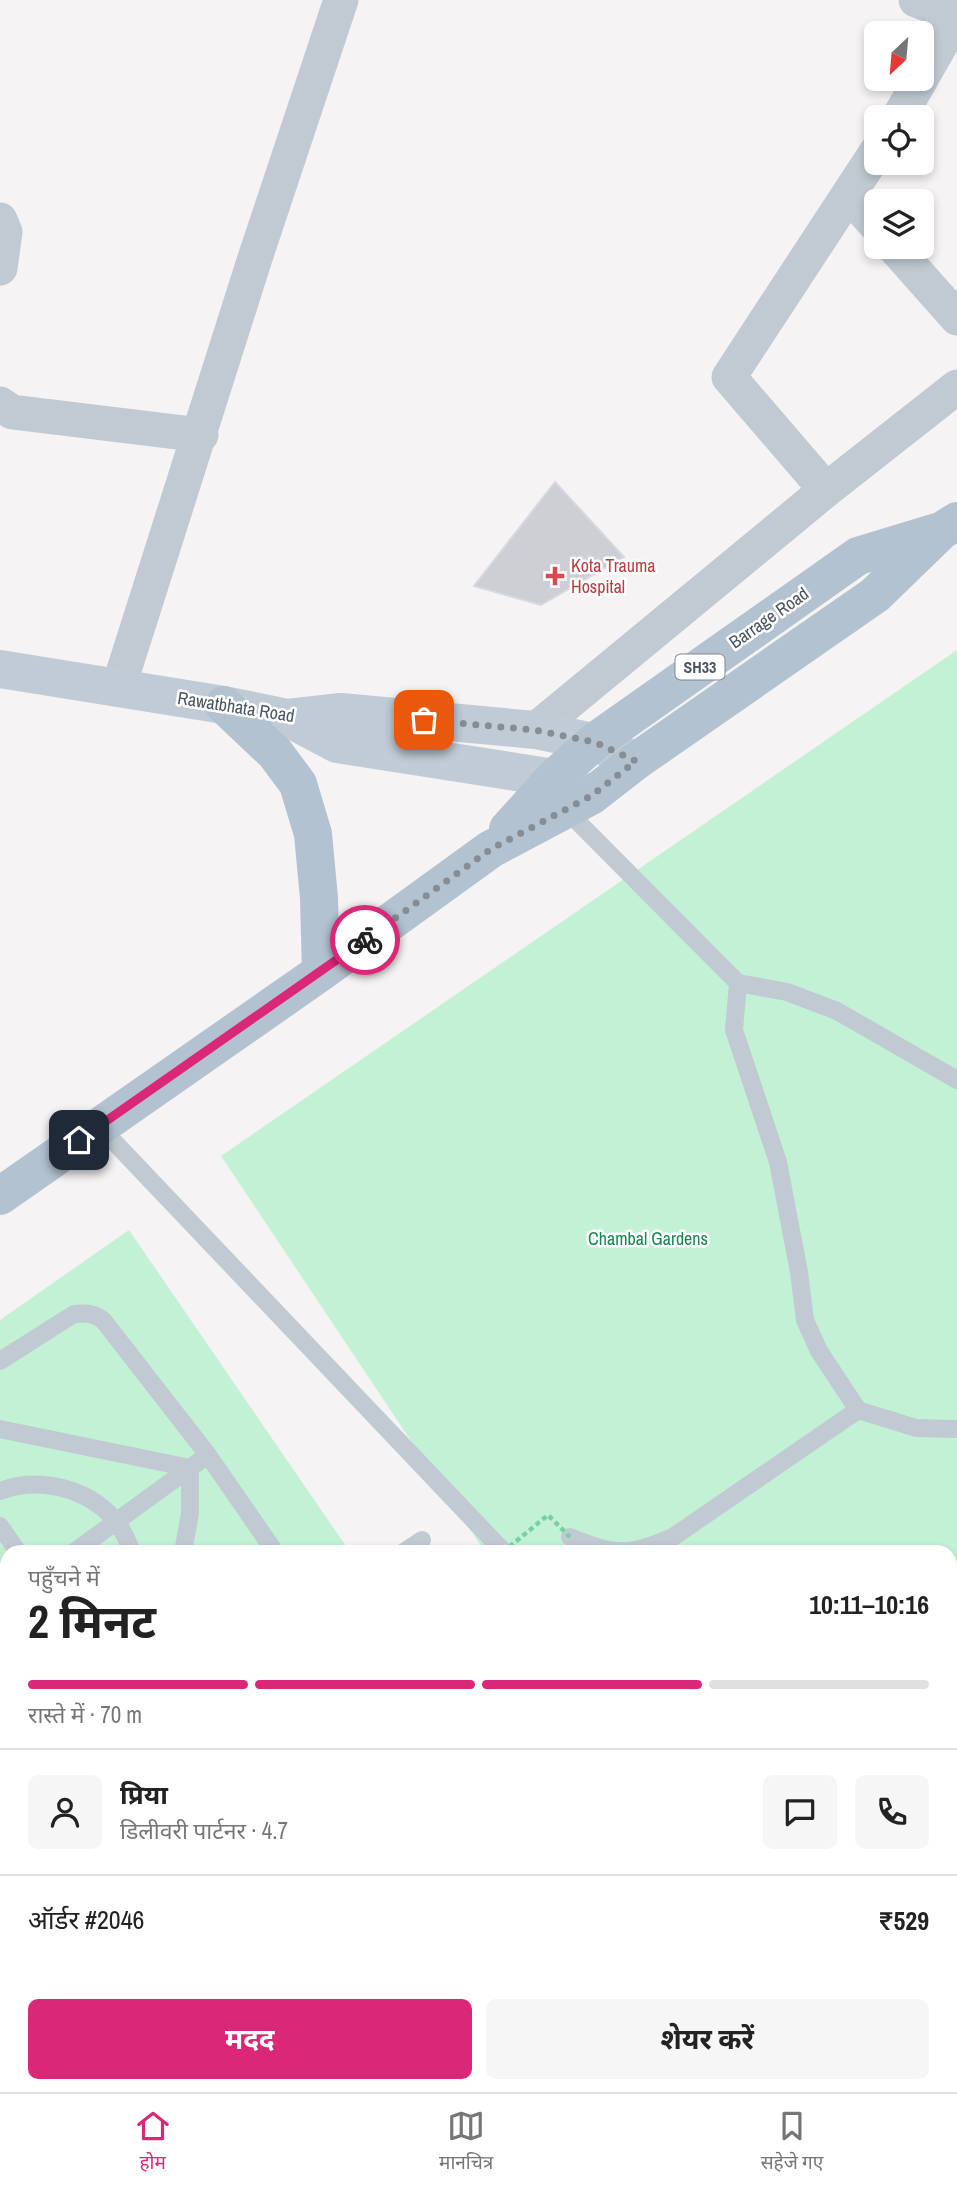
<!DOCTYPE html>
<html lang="hi">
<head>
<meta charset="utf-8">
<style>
  :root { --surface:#fff; --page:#f6f6f6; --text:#222; --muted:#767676; --line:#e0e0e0; --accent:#db2777 }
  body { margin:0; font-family:"Archivo Narrow","Noto Sans Devanagari",sans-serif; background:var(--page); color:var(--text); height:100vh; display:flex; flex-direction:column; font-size:26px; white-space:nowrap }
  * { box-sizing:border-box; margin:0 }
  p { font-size:23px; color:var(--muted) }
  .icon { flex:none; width:38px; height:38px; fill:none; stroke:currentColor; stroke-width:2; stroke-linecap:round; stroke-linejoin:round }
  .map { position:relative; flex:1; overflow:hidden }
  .sheet { position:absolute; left:0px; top:1545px; width:957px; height:548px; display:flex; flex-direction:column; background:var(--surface); border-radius:21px 21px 0 0; box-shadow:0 4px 10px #0003 }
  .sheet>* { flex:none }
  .needle { width:46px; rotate:206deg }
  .buttons { position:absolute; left:864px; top:21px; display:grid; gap:14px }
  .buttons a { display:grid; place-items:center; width:70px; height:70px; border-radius:10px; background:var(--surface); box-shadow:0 4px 10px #0003; font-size:35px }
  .pin { position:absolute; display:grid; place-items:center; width:60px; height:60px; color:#fff; margin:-30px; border-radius:14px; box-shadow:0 4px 10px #0006 }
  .courier { position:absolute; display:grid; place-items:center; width:70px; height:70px; margin:-35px; border:5px solid #db2777; border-radius:50%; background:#fff; color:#222; box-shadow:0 2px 9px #0007 }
  .overview em { font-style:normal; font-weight:700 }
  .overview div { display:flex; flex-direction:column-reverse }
  .overview { display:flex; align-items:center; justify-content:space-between; height:119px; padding:0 28px }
  h1 { font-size:46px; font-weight:700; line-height:52px }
  .bar { display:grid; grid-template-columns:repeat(4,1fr); gap:10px 7px; align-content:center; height:84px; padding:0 28px }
  .bar i { height:9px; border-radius:5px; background:var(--line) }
  .bar .selected { background:var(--accent) }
  .bar p { grid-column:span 4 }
  .line { display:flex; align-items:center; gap:18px; padding:0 28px; border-top:2px solid var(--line) }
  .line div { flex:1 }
  .round { display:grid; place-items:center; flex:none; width:74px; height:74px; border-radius:10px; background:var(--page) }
  .cta { display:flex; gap:14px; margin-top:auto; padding:14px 28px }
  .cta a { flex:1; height:80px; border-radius:10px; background:var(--accent); color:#fff; font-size:28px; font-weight:700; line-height:80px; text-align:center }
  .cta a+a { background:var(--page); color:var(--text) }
  .tab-bar { display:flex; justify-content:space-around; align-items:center; height:98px; border-top:2px solid var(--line); background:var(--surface); font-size:19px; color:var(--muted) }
  .tab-bar a { display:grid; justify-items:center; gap:4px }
  .tab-bar .selected { color:var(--accent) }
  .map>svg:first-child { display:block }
  .green { fill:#c3f1d5 }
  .building { fill:#cdcfd5; stroke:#d7d9de; stroke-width:2 }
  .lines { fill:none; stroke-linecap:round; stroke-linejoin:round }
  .path { stroke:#7ad0a6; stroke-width:4.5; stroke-dasharray:5 3.5; stroke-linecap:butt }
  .lane { stroke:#c1cad2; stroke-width:18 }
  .street { stroke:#c1cad2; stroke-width:35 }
  .secondary { stroke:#c1cbd6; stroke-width:38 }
  .primary { stroke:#b3c2d1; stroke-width:38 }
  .path-bridge { stroke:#7ad0a6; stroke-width:4.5; stroke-dasharray:5 3.5; stroke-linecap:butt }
  .done { stroke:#868d94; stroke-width:7; stroke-dasharray:0 12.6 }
  .route { stroke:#db2777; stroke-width:9 }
  .health-dot { fill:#e0444e; stroke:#fff; stroke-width:2.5 }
  .labels { text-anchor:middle; stroke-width:5; stroke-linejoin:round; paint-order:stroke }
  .shield { fill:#fff; stroke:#808990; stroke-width:2 }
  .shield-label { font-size:16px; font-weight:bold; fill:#4a5661 }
  .health-label { font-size:18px; fill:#be3a42; stroke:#fff; text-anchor:start }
  .street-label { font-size:18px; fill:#4a5661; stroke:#fff }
  .park-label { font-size:18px; fill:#17864f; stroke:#fff }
</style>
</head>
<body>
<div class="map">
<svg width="957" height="2092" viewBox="0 0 957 2092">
  <rect width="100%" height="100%" fill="#f5f3f3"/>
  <path class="green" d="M957,650V2092H843L839,2086H950V1552H485L221,1156Z
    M129,1230L350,1552H7V2086H427L419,2092H0V1320Z"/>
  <path class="building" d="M555,482L624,557L541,605L474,586Z"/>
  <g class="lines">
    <path class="path" d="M0,1954L7,1957
      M167,2092V2086
      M219,2092L221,2086"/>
    <path class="lane" d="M565,809L738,983
      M99,1126L504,1552
      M0,1361L74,1314C86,1313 93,1313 103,1320L208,1455
      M858,1410L819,1351L805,1320L799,1272L778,1162L734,1030L738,983L787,992L837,1011L957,1080
      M0,1429L190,1468V1513L183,1552
      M0,1491C39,1476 87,1488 114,1519C122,1527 128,1542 132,1552
      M0,1526L18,1552
      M570,1537C616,1556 628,1556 673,1537L858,1410L916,1428L957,1429
      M74,1552L208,1455L275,1552
      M404,1552L422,1540
      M0,1606L7,1601
      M0,1675L7,1678
      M0,1720L7,1721
      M0,1839L7,1834
      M457,2086L462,2092
      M925,2086L929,2092"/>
    <path class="street" d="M916,0L957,16
      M922,77L957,16
      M899,117L921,79
      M849,195L877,226
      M0,220L5,232L0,268
      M894,247L957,318
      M0,404L12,412L201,435
      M826,490L729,377L877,151
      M118,689L255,258L341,0
      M535,730L826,490L957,387"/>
    <path class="secondary" d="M0,669L224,705L288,718L341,712L535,730L594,742L636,761
      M288,718L337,744L554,778L579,790"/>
    <path class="primary" d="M224,705L275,753L298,784L313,834L319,898L321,972
      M508,829L554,778L594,742L858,556L937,532
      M0,1196L321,972L491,849L591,796L636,761L875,595L941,531L957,521"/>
    <path class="path-bridge" d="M503,1552L548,1515L570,1537"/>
  </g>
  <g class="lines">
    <path class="done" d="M365,940L491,849L591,796L636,761L594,742L535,730L424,720"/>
    <path class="route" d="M79,1140L365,940"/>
  </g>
  <path class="health-dot" d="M551.5 565.5h7v7h7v7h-7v7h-7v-7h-7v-7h7z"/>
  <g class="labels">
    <rect class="shield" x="675.5" y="654.5" width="49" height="25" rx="5"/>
    <g class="shield-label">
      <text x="700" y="673">SH33</text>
    </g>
    <g class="health-label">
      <text x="571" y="572">Kota Trauma<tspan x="571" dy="21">Hospital</tspan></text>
    </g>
    <g class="street-label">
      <text transform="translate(769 618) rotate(-35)" y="6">Barrage Road</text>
      <text transform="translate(236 707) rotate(9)" y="6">Rawatbhata Road</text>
    </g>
    <g class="park-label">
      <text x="648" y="1245">Chambal Gardens</text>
    </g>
  </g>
</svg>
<div class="buttons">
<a><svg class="needle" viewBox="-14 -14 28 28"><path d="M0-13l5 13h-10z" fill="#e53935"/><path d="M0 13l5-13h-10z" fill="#767676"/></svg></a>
<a><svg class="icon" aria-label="locate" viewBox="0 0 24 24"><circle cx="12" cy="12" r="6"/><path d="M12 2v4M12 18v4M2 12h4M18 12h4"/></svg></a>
<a><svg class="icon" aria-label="layers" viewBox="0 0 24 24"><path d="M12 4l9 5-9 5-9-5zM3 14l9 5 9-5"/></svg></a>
</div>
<div class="pin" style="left:424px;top:720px;background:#ea580c"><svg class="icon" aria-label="bag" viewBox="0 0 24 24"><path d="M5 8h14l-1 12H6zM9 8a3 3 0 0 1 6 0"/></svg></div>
<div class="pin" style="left:79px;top:1140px;background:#1f2937"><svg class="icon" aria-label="home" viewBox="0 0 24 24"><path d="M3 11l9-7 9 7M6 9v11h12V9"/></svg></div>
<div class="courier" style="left:365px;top:940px"><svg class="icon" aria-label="bike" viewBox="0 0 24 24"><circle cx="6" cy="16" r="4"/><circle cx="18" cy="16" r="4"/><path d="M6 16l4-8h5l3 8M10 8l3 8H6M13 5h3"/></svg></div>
<section class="sheet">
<div class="overview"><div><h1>2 मिनट</h1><p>पहुँचने में</p></div><em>10:11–10:16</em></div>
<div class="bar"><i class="selected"></i><i class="selected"></i><i class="selected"></i><i></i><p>रास्ते में · 70 m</p></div>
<div class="line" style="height:126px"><a class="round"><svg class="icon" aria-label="person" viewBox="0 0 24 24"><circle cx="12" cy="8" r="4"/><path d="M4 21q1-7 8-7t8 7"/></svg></a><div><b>प्रिया</b><p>डिलीवरी पार्टनर · 4.7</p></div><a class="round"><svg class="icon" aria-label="chat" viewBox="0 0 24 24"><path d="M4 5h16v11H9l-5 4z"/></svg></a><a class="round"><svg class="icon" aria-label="phone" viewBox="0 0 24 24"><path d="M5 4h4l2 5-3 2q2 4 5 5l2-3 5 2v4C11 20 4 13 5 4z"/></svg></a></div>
<div class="line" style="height:91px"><div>ऑर्डर #2046</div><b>₹529</b></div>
<div class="cta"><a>मदद</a><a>शेयर करें</a></div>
</section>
</div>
<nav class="tab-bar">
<a class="selected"><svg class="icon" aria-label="home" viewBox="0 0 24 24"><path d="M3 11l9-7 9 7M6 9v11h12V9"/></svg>होम</a>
<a><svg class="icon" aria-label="map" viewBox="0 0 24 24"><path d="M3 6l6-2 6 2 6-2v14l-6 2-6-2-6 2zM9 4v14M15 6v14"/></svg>मानचित्र</a>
<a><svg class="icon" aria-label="saved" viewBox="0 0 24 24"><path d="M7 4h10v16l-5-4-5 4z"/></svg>सहेजे गए</a>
</nav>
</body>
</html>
